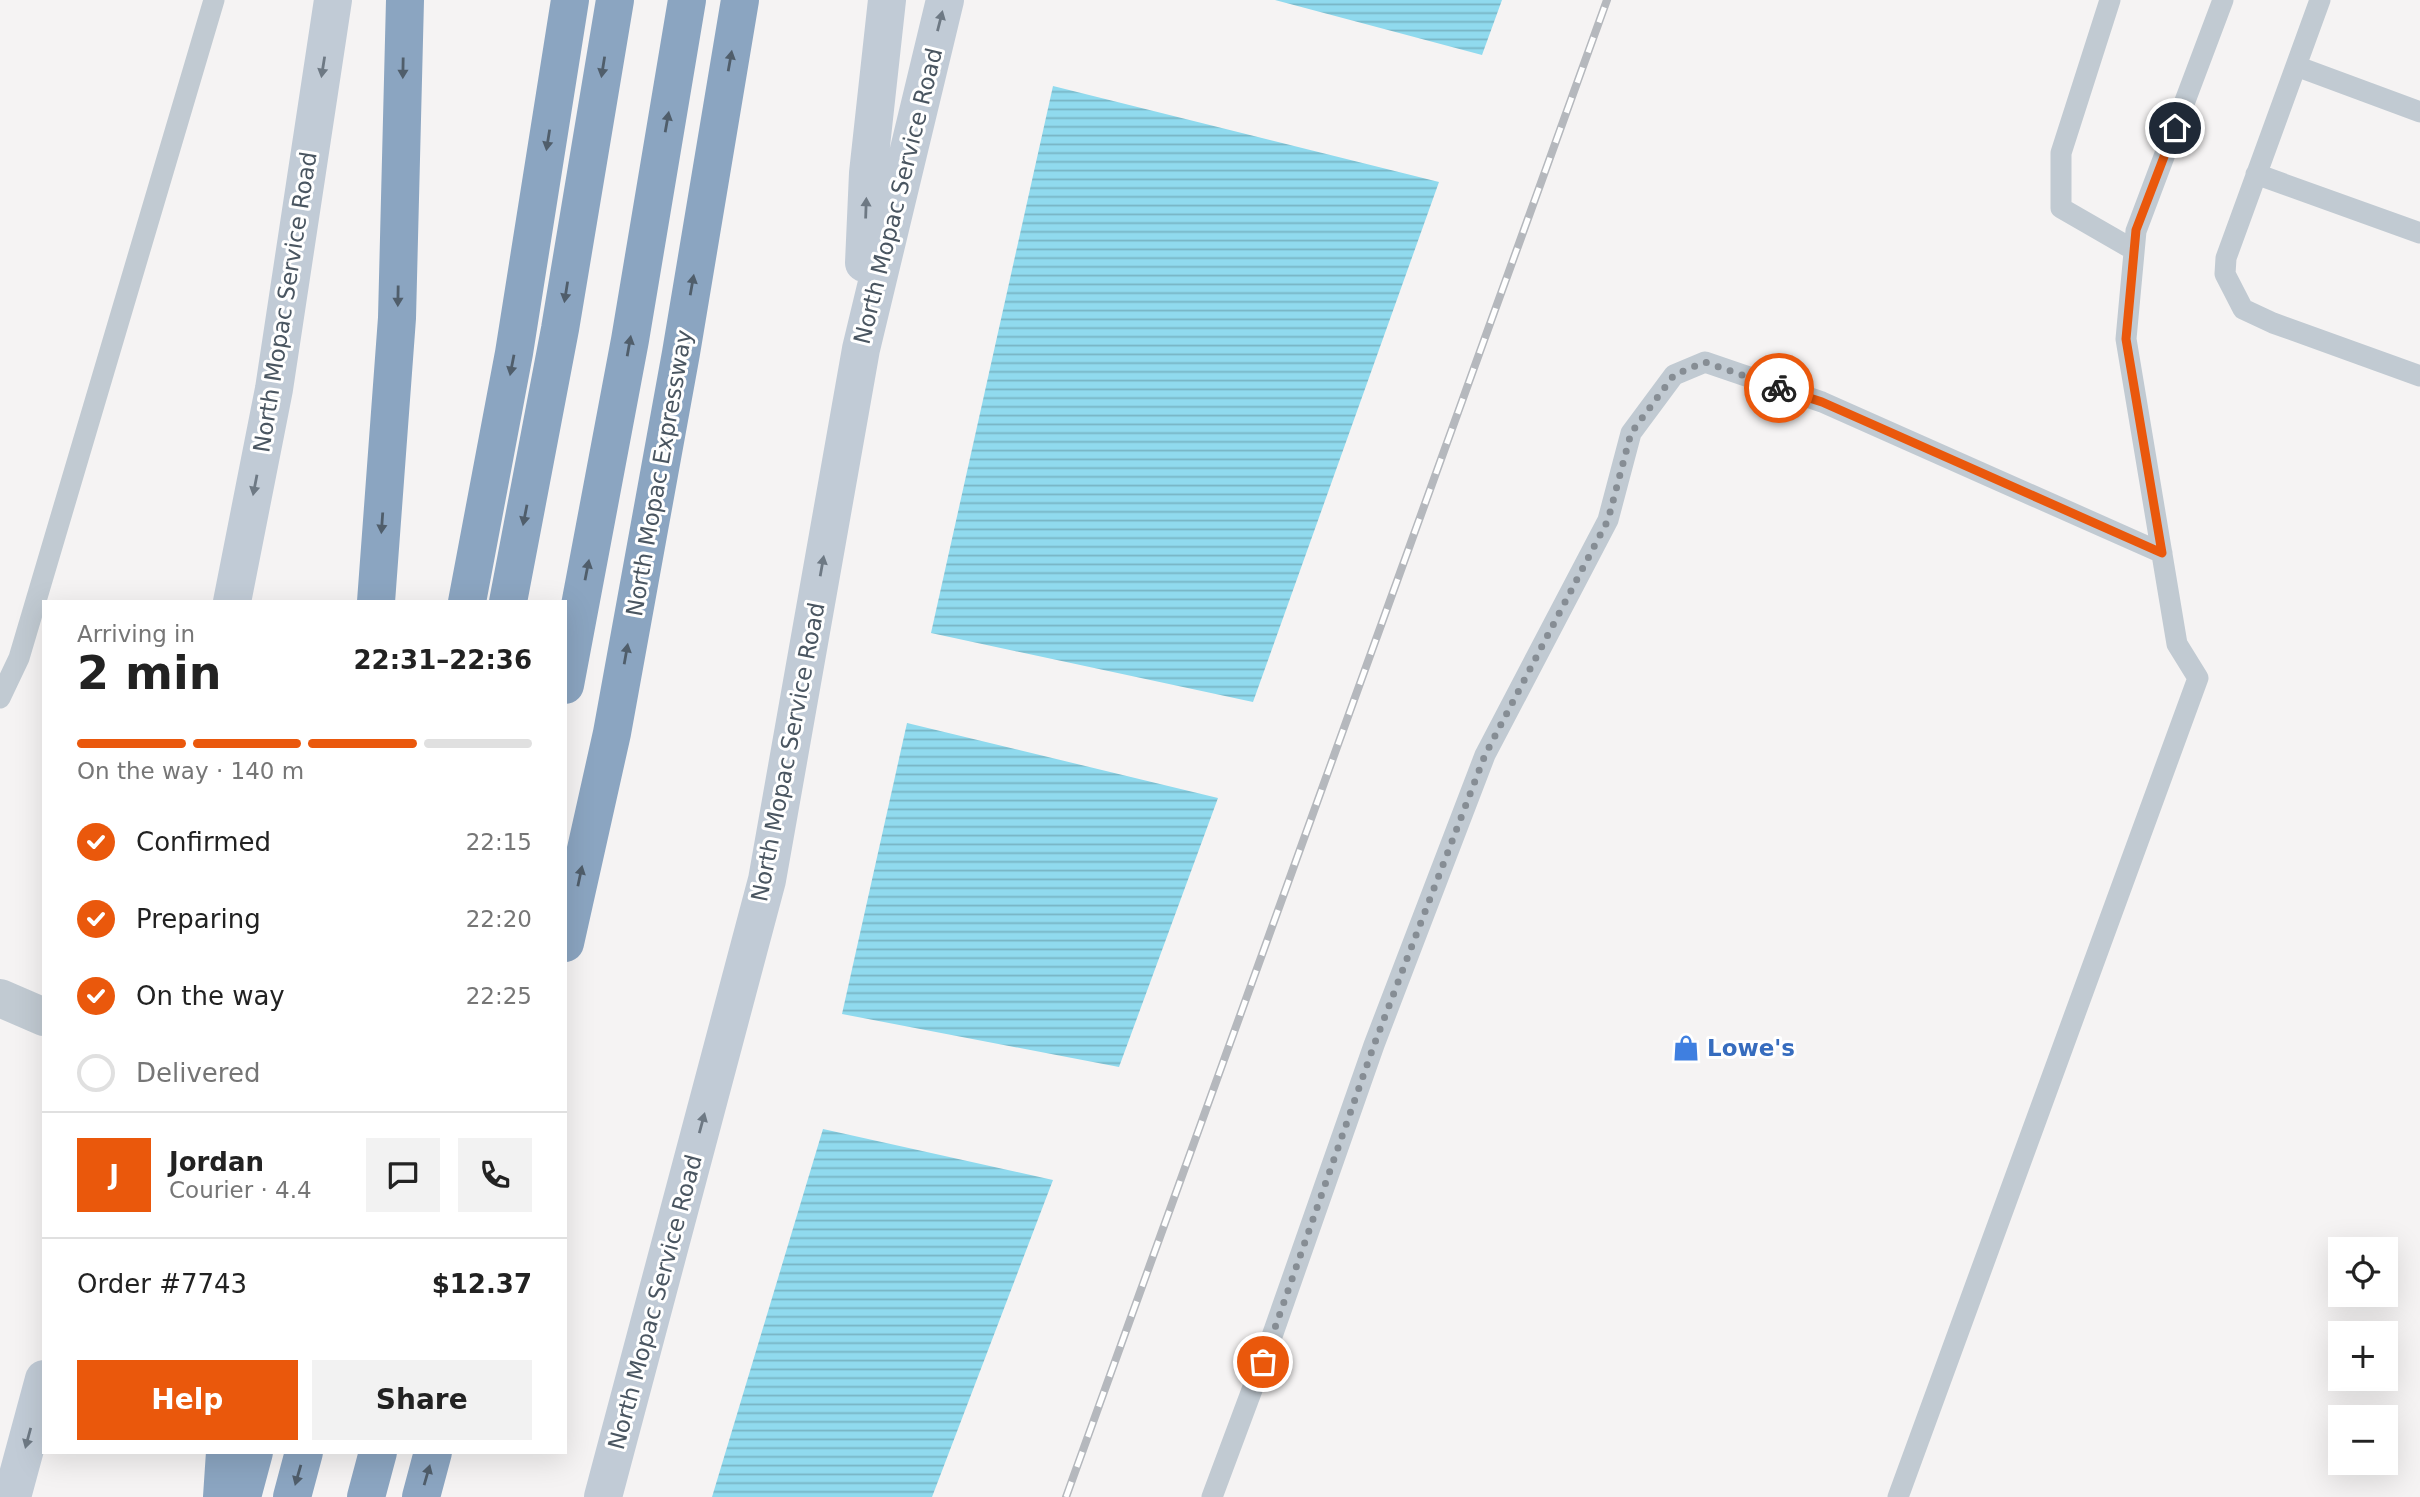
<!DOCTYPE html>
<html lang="en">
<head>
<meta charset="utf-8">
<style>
  :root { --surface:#fff; --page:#f2f2f2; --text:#222; --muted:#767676; --line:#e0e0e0; --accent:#ea580c }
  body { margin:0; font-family:"DejaVu Sans",sans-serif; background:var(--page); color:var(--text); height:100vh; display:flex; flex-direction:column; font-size:26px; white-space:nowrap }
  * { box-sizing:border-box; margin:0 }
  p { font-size:23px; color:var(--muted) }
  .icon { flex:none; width:38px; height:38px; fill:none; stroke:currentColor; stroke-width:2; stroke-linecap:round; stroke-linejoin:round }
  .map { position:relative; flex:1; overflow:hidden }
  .details { position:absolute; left:42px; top:600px; width:525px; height:854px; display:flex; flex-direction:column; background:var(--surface); border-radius:0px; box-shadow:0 7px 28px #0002 }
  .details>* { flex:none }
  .buttons { position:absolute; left:2328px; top:1237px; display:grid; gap:14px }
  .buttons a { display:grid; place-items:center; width:70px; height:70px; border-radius:0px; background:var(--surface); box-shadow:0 7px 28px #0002; font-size:35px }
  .pin { position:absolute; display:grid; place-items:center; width:60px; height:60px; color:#fff; margin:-30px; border:4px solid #fff; border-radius:50%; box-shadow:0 2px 7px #0007 }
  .courier { position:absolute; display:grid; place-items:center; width:70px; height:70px; margin:-35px; border:5px solid #ea580c; border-radius:50%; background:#fff; color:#222; box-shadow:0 2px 9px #0007 }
  .headline em { font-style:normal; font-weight:600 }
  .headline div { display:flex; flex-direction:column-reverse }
  .headline { display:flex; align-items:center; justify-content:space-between; height:119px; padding:0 35px }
  h1 { font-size:46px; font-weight:600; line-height:52px }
  .bar { display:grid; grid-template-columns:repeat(4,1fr); gap:10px 7px; align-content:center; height:84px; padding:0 35px }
  .bar i { height:9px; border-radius:5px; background:var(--line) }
  .bar .on { background:var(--accent) }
  .bar p { grid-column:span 4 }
  .line { display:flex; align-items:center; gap:18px; padding:0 35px; border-top:2px solid var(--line) }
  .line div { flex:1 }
  .round { display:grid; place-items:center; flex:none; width:74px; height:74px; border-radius:0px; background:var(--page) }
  ol { padding:0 35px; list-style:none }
  li { display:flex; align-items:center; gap:21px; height:77px }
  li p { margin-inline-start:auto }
  li .icon { padding:7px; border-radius:50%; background:var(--accent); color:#fff; stroke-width:4 }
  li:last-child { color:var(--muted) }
  li i { width:38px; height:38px; border:4px solid var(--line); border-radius:50% }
  .action { display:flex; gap:14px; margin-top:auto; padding:14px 35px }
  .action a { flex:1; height:80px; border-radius:0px; background:var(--accent); color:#fff; font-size:28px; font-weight:600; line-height:80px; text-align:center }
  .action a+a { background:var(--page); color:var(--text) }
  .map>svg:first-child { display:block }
  .water { fill:url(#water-rules) }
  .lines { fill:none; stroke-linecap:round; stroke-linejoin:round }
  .lane { stroke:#c1cad2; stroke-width:21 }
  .street { stroke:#c1cad2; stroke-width:38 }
  .secondary { stroke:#c1cbd6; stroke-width:38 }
  .highway { stroke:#8ba5c1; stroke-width:38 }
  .rail-casing { stroke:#b5b8bd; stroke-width:8 }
  .rail { stroke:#fff; stroke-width:5; stroke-dasharray:16; stroke-linecap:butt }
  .oneway { fill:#6e7984 }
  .oneway2 { fill:#505e6b }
  .done { stroke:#868d94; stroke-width:7; stroke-dasharray:0 12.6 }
  .route { stroke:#ea580c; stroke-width:9 }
  .labels { text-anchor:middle; stroke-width:6; stroke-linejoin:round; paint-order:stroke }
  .street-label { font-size:23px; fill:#4a5661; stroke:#fff }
  .shop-label { font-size:23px; font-weight:bold; fill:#366cbe; stroke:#fff; text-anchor:start }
</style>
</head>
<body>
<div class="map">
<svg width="2420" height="1497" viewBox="0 0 2420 1497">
  <defs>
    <pattern id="water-rules" width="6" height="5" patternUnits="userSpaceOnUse" patternTransform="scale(1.75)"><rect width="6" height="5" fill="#90daee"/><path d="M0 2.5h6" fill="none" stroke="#78b4c4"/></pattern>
  </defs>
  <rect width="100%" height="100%" fill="#f5f3f3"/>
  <path class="water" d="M1275,0H1502L1482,55Z
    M1053,86L1439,182L1253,702L931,633Z
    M907,723L1218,798L1119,1067L842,1014Z
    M823,1129L1053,1180L932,1497H712Z"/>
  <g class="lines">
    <path class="lane" d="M2110,0L2061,153V208L2134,250
      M2320,0L2226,258L2225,274L2243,309L2273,323L2420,376
      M2296,66L2420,112
      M2256,174L2420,233
      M0,698L19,658L214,0
      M1212,1497L1271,1339L1374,1045L1485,755L1608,520L1631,433L1674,375L1705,362L1822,402L2162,553
      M1898,1497L2198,678L2177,644L2126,339L2136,231L2223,0"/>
    <path class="street" d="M0,998L44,1017"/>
    <path class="secondary" d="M864,263L868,173L887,0
      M232,602L274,389L333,0
      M12,1497L44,1379
      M603,1497L767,880L861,349L945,0"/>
    <path class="highway" d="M376,602L397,318L405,0
      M467,602L514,353L570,0
      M508,602L560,329L615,0
      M565,685L630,340L687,0
      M565,943L612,733L681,353L740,0
      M222,1497L225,1452
      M242,1497L254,1452
      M292,1497L304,1452
      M366,1497L378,1452
      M421,1497L433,1452"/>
    <g class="rail-casing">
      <path id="rail" d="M1066,1497L1607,0"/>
    </g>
    <use href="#rail" class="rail"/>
  </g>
  <defs><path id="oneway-solid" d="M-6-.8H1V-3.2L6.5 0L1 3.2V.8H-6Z" transform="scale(1.75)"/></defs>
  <g class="oneway">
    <use href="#oneway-solid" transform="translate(940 21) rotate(-76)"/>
    <use href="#oneway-solid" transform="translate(323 67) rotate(99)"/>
    <use href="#oneway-solid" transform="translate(866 208) rotate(-88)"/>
    <use href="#oneway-solid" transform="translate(255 485) rotate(101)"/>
    <use href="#oneway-solid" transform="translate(822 566) rotate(-80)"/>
    <use href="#oneway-solid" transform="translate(702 1123) rotate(-75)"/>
    <use href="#oneway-solid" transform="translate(28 1438) rotate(105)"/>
  </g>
  <g class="oneway2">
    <use href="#oneway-solid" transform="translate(730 61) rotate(-80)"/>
    <use href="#oneway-solid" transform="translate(603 67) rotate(99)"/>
    <use href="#oneway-solid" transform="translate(403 68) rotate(91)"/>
    <use href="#oneway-solid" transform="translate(667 122) rotate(-80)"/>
    <use href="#oneway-solid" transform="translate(548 140) rotate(99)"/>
    <use href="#oneway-solid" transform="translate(692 285) rotate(-80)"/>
    <use href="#oneway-solid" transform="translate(566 292) rotate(99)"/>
    <use href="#oneway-solid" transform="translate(398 296) rotate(91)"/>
    <use href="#oneway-solid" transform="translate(629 346) rotate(-80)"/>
    <use href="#oneway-solid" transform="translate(512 365) rotate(101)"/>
    <use href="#oneway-solid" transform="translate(525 515) rotate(101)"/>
    <use href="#oneway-solid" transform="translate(382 523) rotate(94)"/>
    <use href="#oneway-solid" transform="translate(587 570) rotate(-79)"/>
    <use href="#oneway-solid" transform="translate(626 654) rotate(-80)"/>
    <use href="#oneway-solid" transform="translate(580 876) rotate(-78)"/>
    <use href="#oneway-solid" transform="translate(298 1475) rotate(106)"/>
    <use href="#oneway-solid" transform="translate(427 1475) rotate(-74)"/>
  </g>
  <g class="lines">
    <path class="done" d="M1263,1362L1374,1045L1485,755L1608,520L1631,433L1674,375L1705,362L1779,388"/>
    <path class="route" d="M1779,388L1822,402L2162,553L2126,339L2136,230L2175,128"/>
  </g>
  <defs>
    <g id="shop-bare" transform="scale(2.1)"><path d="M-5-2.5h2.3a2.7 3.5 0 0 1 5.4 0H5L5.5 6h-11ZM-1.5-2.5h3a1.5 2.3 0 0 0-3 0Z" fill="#3f7fe0" stroke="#fff" stroke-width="2.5" paint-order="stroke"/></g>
  </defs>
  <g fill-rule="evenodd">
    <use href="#shop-bare" x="1686" y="1048"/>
  </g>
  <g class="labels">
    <g class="street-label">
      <text transform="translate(898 196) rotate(-76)" y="8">North Mopac Service Road</text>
      <text transform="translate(285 302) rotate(-81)" y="8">North Mopac Service Road</text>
      <text transform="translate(659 473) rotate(-80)" y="8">North Mopac Expressway</text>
      <text transform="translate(788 752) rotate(-79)" y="8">North Mopac Service Road</text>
      <text transform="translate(655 1302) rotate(-75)" y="8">North Mopac Service Road</text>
    </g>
    <g class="shop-label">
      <text x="1707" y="1056">Lowe's</text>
    </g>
  </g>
</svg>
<div class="buttons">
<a><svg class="icon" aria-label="locate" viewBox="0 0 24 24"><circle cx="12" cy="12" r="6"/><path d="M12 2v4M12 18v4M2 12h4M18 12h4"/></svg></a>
<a>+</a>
<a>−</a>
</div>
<div class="pin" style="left:1263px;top:1362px;background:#ea580c"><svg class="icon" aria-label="bag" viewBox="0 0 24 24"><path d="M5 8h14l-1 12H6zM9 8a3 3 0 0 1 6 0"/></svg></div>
<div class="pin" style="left:2175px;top:128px;background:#1f2937"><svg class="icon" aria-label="home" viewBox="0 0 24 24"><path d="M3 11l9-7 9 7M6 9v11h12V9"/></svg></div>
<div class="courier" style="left:1779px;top:388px"><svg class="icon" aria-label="bike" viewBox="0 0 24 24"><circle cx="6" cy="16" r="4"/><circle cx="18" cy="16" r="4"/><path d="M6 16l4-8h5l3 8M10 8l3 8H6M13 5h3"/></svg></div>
<section class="details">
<div class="headline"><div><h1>2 min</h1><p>Arriving in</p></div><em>22:31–22:36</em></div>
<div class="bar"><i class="on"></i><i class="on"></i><i class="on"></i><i></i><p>On the way · 140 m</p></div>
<ol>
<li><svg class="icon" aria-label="check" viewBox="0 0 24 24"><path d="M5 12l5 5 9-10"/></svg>Confirmed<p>22:15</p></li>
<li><svg class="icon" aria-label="check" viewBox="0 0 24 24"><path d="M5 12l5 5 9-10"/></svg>Preparing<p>22:20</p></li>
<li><svg class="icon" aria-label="check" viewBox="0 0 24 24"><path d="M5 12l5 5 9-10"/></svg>On the way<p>22:25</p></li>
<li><i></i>Delivered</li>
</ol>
<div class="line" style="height:126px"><b class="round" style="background:var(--accent);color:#fff">J</b><div><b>Jordan</b><p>Courier · 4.4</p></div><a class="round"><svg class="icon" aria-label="chat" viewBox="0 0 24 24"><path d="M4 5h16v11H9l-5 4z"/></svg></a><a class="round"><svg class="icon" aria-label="phone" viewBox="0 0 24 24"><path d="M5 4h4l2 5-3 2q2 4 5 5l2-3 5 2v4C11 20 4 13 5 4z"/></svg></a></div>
<div class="line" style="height:91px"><div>Order #7743</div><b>$12.37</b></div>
<div class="action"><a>Help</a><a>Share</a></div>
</section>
</div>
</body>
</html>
